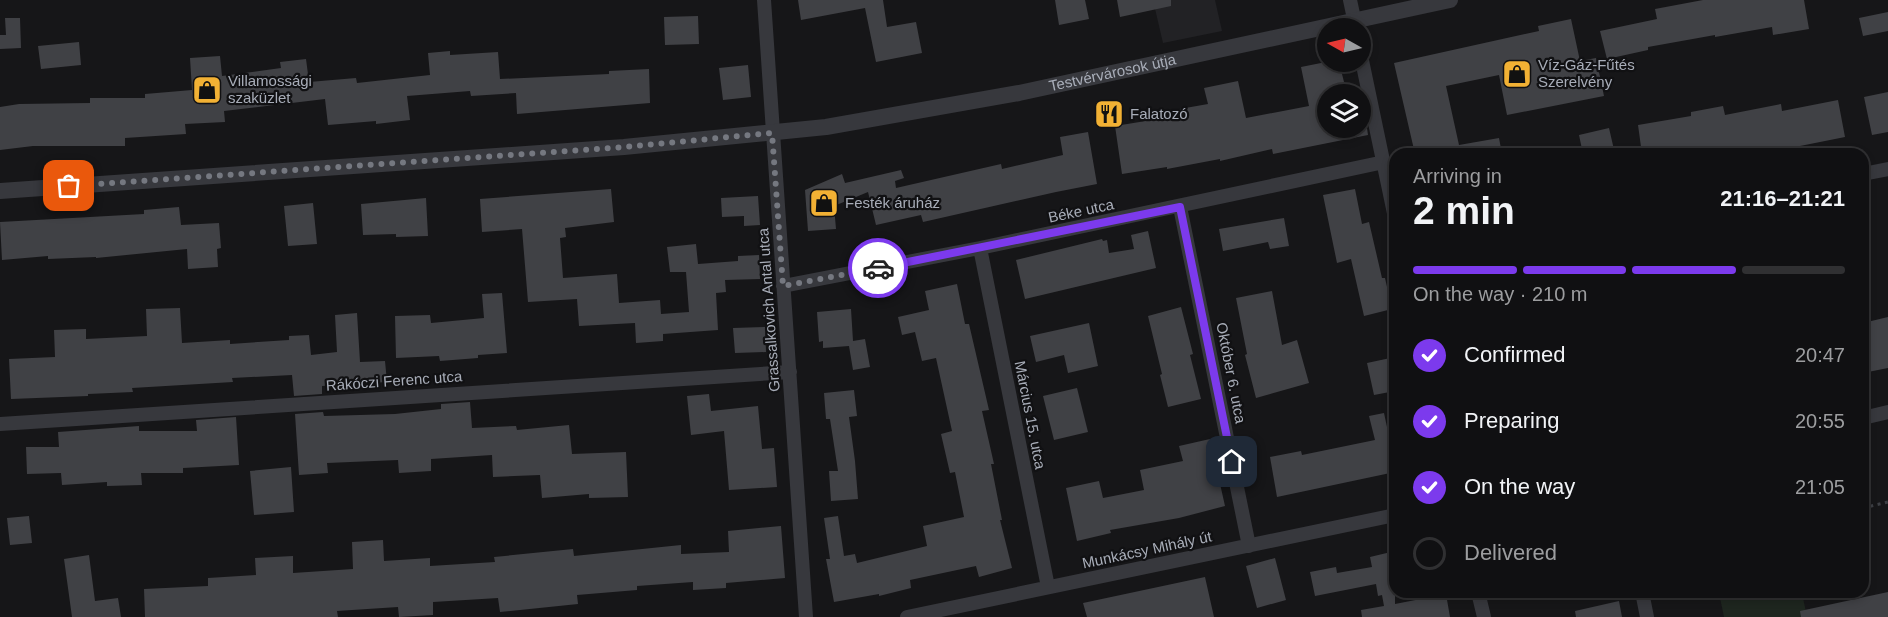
<!DOCTYPE html>
<html lang="en">
<head>
<meta charset="utf-8">
<style>
  :root { --surface:#101012; --page:#1e1e20; --text:#f1f3f6; --muted:#9c9d9f; --line:#303032; --accent:#7c3aed }
  body { margin:0; font-family:Arial,sans-serif; background:var(--page); color:var(--text); height:100vh; display:flex; flex-direction:column; font-size:22px; white-space:nowrap }
  * { box-sizing:border-box; margin:0 }
  p { font-size:20px; color:var(--muted) }
  .icon { flex:none; width:33px; height:33px; fill:none; stroke:currentColor; stroke-width:2; stroke-linecap:round; stroke-linejoin:round }
  .map { position:relative; flex:1; overflow:hidden }
  .drawer { position:absolute; left:1389px; top:148px; width:480px; height:450px; display:flex; flex-direction:column; background:var(--surface); border-radius:18px; box-shadow:0 3px 9px #0003,0 0 0 2px var(--line) }
  .drawer>* { flex:none }
  .needle { width:39px; rotate:278deg }
  .controls { position:absolute; left:1317px; top:18px; display:grid; gap:12px }
  .controls a { display:grid; place-items:center; width:54px; height:54px; border-radius:50%; background:var(--surface); box-shadow:0 3px 9px #0003,0 0 0 2px var(--line); font-size:30px }
  .pin { position:absolute; display:grid; place-items:center; width:51px; height:51px; color:#fff; margin:-26px; border-radius:12px; box-shadow:0 3px 9px #0006 }
  .courier { position:absolute; display:grid; place-items:center; width:60px; height:60px; margin:-30px; border:4px solid #7c3aed; border-radius:50%; background:#fff; color:#222; box-shadow:0 2px 8px #0007 }
  .summary em { font-style:normal; font-weight:700 }
  .summary div { display:flex; flex-direction:column-reverse }
  .summary { display:flex; align-items:center; justify-content:space-between; height:102px; padding:0 24px }
  h1 { font-size:39px; font-weight:700; line-height:45px }
  .bar { display:grid; grid-template-columns:repeat(4,1fr); gap:9px 6px; align-content:center; height:72px; padding:0 24px }
  .bar i { height:8px; border-radius:4px; background:var(--line) }
  .bar .active { background:var(--accent) }
  .bar p { grid-column:span 4 }
  ol { padding:0 24px; list-style:none }
  li { display:flex; align-items:center; gap:18px; height:66px }
  li p { margin-inline-start:auto }
  li .icon { padding:6px; border-radius:50%; background:var(--accent); color:#fff; stroke-width:4 }
  li:last-child { color:var(--muted) }
  li i { width:33px; height:33px; border:3px solid var(--line); border-radius:50% }
  .map>svg:first-child { display:block }
  .built { fill:#222225 }
  .green { fill:#1e261f }
  .building { fill:#404145 }
  .lines { fill:none; stroke-linecap:round; stroke-linejoin:round }
  .path { stroke:#3d3f44; stroke-width:3; stroke-dasharray:3 4.5; stroke-linecap:butt }
  .minor { stroke:#37383d; stroke-width:14 }
  .tertiary { stroke:#37383d; stroke-width:16 }
  .done { stroke:#757880; stroke-width:6; stroke-dasharray:0 10.8 }
  .route { stroke:#7c3aed; stroke-width:8 }
  .labels { text-anchor:middle; stroke-width:4.5; stroke-linejoin:round; paint-order:stroke }
  .poi-label { font-size:15px; fill:#a8adb8; stroke:#111113; text-anchor:start }
  .street-label { font-size:15px; fill:#a8adb8; stroke:#111113 }
</style>
</head>
<body>
<div class="map">
<svg width="1888" height="617" viewBox="0 0 1888 617">
  <rect width="100%" height="100%" fill="#161618"/>
  <path class="built" d="M1153,0H1215L1222,31L1163,43Z"/>
  <path class="green" d="M1719,593H1802L1807,617H1724Z"/>
  <path class="building" d="M798,0H883L887,27L916,22L922,53L876,62L865,8L801,20Z
    M1055,0H1085L1089,19L1059,25Z
    M1117,0H1171V6L1120,17Z
    M1703,0H1804L1809,29L1773,35L1772,27L1715,37V35L1648,47V50L1607,59L1600,31L1657,19L1655,9Z
    M1888,12V31L1863,36L1859,18Z
    M698,16L699,44L665,45L664,17Z
    M5,18H20L21,48L0,49V35H6Z
    M1571,19L1580,61L1596,58L1604,96L1507,115L1499,75L1446,86L1459,145L1499,138L1502,154H1415L1394,63L1539,31L1538,26Z
    M79,42L81,65L41,69L38,46Z
    M450,51V55L498,52L500,79L609,74V71L649,69L650,103L517,114L516,93L471,96L470,91L407,96L410,120L376,124V121L328,125L325,99L224,111L225,122L185,124L186,134L125,138V146H33L0,150V107L19,104L90,103V98H145V94L192,90L190,58L220,56L222,76L281,68L280,62L306,59L309,82L356,78L357,83L430,75L428,53Z
    M1326,62H1339L1346,90L1328,94V128H1367L1368,135L1273,154L1272,149L1220,161V159L1167,169V167L1122,174L1115,126L1158,119L1157,113L1208,104L1204,88L1238,81L1246,118L1309,106L1301,67Z
    M748,65L751,97L723,100L719,68Z
    M1888,92V132L1872,135L1864,97Z
    M1838,100L1845,137L1790,148V151L1775,154H1642L1638,125L1691,116V112L1723,106L1725,115L1781,104L1782,111Z
    M1609,128L1615,154H1583L1579,135Z
    M1088,132L1097,184L1056,192L923,222L921,215L876,225L868,192L834,206L836,229L808,231L805,190L842,174L845,183L901,170L904,178L895,181L896,188L1001,164L1002,169L1063,155L1060,137Z
    M611,189L614,222L565,228L566,237L560,238L563,278L617,274L619,303L660,300L661,314L689,312L686,272H670L667,247L696,244L698,264L738,261V256L759,255L760,279L725,280L726,292L716,293L718,330L663,334V341L636,343L635,323L579,326L577,299L528,302L522,229L482,232L480,199Z
    M1355,189L1362,224L1369,222L1382,278H1385L1392,309L1364,316L1351,259L1337,263L1323,195Z
    M758,196L760,225L744,226V216L722,217L721,198Z
    M426,198L428,236L396,237V234L363,235L361,204Z
    M313,203L317,244L288,246L284,206Z
    M179,207L181,225L219,223L221,248L217,249L218,267L188,269L187,249L96,258V257L48,259V256L2,260L0,222L144,214V210Z
    M1284,218L1289,246L1270,249L1268,242L1223,251L1219,229Z
    M1148,231L1156,268L1025,299L1016,260L1102,239L1103,241L1107,240L1109,253L1134,249L1131,235Z
    M957,284L965,324H969L989,410L982,411L994,464H991L1002,520H1000L1012,568L979,577L976,566L910,580L911,588L879,596V594L834,602L826,559H830L824,518L838,516L844,556L855,554L857,563L927,546L923,526L964,517L955,472L950,473L941,434L952,431L936,358L922,361L915,332L902,335L898,317L929,310L925,291Z
    M1272,291L1282,345L1297,340L1309,383L1256,398L1245,355L1247,354L1236,298Z
    M502,293L507,353L478,355V358L440,361L439,356L396,358L395,316L430,315L431,323L484,318L482,294Z
    M1181,307L1193,354L1190,355L1201,399L1168,407L1160,375L1162,374L1148,316Z
    M180,308L182,343L230,340V344L289,340V336L309,335L311,355L337,352L335,315L357,313L360,362L385,361L387,382L322,386V394L294,396L292,375L232,378L233,382L132,388L133,392L88,394V396L11,399L9,359L55,357L54,330L86,329V339L147,336L146,309Z
    M851,309L853,341L865,339L870,367L853,370L849,346L823,348V341L819,342L817,312Z
    M1888,317V368L1863,373V323Z
    M1089,323L1098,366L1068,373L1064,355L1036,362L1030,336Z
    M765,327L766,352L735,353L733,328Z
    M1395,357V391L1374,395L1367,363Z
    M1077,388L1088,432L1054,440L1043,396Z
    M854,390L857,416L849,417L855,461L858,499L831,501L829,471H838L830,419H826L824,393Z
    M709,394L711,411L758,406L762,449L774,448L777,487L729,490L724,431L691,435L687,396Z
    M470,402L472,428L516,426L517,430L569,425L572,454L626,452L628,497L589,498V494L542,498L540,475L493,477L492,455L431,459V471L399,473L398,460L327,463L328,473L299,475L295,414L323,412L324,416L395,414L441,409V404Z
    M1384,413L1390,441L1395,440V472L1277,497L1270,457L1301,451L1302,455L1375,440L1369,416Z
    M236,417L239,465L183,468V473H141L142,485L107,486V482L62,485L61,473L27,474L26,447H59L58,432L139,426V431H197L196,420Z
    M1210,439L1225,506L1179,518L1110,530L1111,533L1077,541L1066,488L1099,481L1103,498L1144,490L1140,470L1183,461L1179,446Z
    M291,467L294,512L254,515L250,471Z
    M29,516L32,543L10,545L7,518Z
    M781,526L785,578L726,583V588L693,590V582L637,586V590L577,595L578,604L500,612L498,598L433,602V615L399,617L398,607L337,611L338,617H145L144,589L208,586V578L256,575L255,558L293,556V573L353,569L352,542L383,540L384,561L430,558V566L495,562L494,557L573,549L574,556L681,545V554L729,552L728,531Z
    M1395,551V604L1446,594L1450,617H1362L1361,610L1384,606L1382,595L1378,596L1376,584L1315,596L1310,572L1336,567L1337,573L1372,567L1370,557Z
    M89,555L95,601L118,598L121,617H72L64,559Z
    M1275,558L1286,600L1257,608L1246,566Z
    M1205,577L1214,617H1087L1083,603Z
    M1888,592V617H1801L1800,611Z
    M1619,601L1622,617H1576L1575,611Z"/>
  <g class="lines">
    <path class="path" d="M1863,508L1888,502"/>
    <path class="minor" d="M764,0L806,617
      M1350,0L1356,28
      M1360,51L1395,218
      M1863,174L1888,169
      M1180,207L1249,546
      M980,248L1048,587
      M783,286L980,248L1384,162
      M1863,418L1888,412
      M0,424L790,372
      M1478,592L1484,617
      M1642,592L1647,617
      M907,617L1395,515"/>
    <path class="tertiary" id="s1" d="M0,191L624,147L826,127L1019,93L1450,0"/>
  </g>
  <g class="lines">
    <path class="done" d="M69,186L624,147L772,133L783,286L878,268"/>
    <path class="route" d="M878,268L1180,207L1232,462"/>
  </g>
  <defs>
    <g id="shop-square" transform="scale(1.5)"><rect x="-9" y="-9" width="18" height="18" rx="4" fill="#f2b134" stroke="#111113"/><path d="M-5-2.5h2.3a2.7 3.5 0 0 1 5.4 0H5L5.5 6h-11ZM-1.5-2.5h3a1.5 2.3 0 0 0-3 0Z" fill="#111"/></g>
    <g id="restaurant-square" transform="scale(1.5)"><rect x="-9" y="-9" width="18" height="18" rx="4" fill="#f2b134" stroke="#111113"/><path d="M-5-6h1v4h1v-4h1v4h1v-4h1v5L-1.5 .5V6h-2V.5L-5-1ZM5-6V6H3V1.5H1.5Q1.5-4 5-6Z" fill="#111"/></g>
  </defs>
  <g fill-rule="evenodd">
    <use href="#shop-square" x="1517" y="74"/>
    <use href="#shop-square" x="207" y="90"/>
    <use href="#restaurant-square" x="1109" y="114"/>
    <use href="#shop-square" x="824" y="203"/>
  </g>
  <g class="labels">
    <g class="poi-label">
      <text x="1538" y="70">Víz-Gáz-Fűtés<tspan x="1538" dy="17">Szerelvény</tspan></text>
      <text x="228" y="86">Villamossági<tspan x="228" dy="17">szaküzlet</tspan></text>
      <text x="1130" y="119">Falatozó</text>
      <text x="845" y="208">Festék áruház</text>
    </g>
    <g class="street-label">
      <text dy="5" stroke="none"><textPath href="#s1" startOffset="1120">Testvérvárosok útja</textPath></text>
      <text transform="translate(1081 211) rotate(-12)" y="5">Béke utca</text>
      <text transform="translate(769 310) rotate(-94)" y="5">Grassalkovich Antal utca</text>
      <text transform="translate(1231 373) rotate(79)" y="5">Október 6. utca</text>
      <text transform="translate(394 381) rotate(-4)" y="5">Rákóczi Ferenc utca</text>
      <text transform="translate(1030 415) rotate(79)" y="5">Március 15. utca</text>
      <text transform="translate(1147 550) rotate(-12)" y="5">Munkácsy Mihály út</text>
    </g>
  </g>
</svg>
<div class="controls">
<a><svg class="needle" viewBox="-14 -14 28 28"><path d="M0-13l5 13h-10z" fill="#e53935"/><path d="M0 13l5-13h-10z" fill="#9c9d9f"/></svg></a>
<a><svg class="icon" aria-label="layers" viewBox="0 0 24 24"><path d="M12 4l9 5-9 5-9-5zM3 14l9 5 9-5"/></svg></a>
</div>
<div class="pin" style="left:69px;top:186px;background:#ea580c"><svg class="icon" aria-label="bag" viewBox="0 0 24 24"><path d="M5 8h14l-1 12H6zM9 8a3 3 0 0 1 6 0"/></svg></div>
<div class="pin" style="left:1232px;top:462px;background:#1f2937"><svg class="icon" aria-label="home" viewBox="0 0 24 24"><path d="M3 11l9-7 9 7M6 9v11h12V9"/></svg></div>
<div class="courier" style="left:878px;top:268px"><svg class="icon" aria-label="car" viewBox="0 0 24 24"><path d="M5 17H2v-5l4-1 3-4h7l3 4 3 1v5h-3M9 17h6M6 11h13"/><circle cx="7" cy="17" r="2"/><circle cx="17" cy="17" r="2"/></svg></div>
<section class="drawer">
<div class="summary"><div><h1>2 min</h1><p>Arriving in</p></div><em>21:16–21:21</em></div>
<div class="bar"><i class="active"></i><i class="active"></i><i class="active"></i><i></i><p>On the way · 210 m</p></div>
<ol>
<li><svg class="icon" aria-label="check" viewBox="0 0 24 24"><path d="M5 12l5 5 9-10"/></svg>Confirmed<p>20:47</p></li>
<li><svg class="icon" aria-label="check" viewBox="0 0 24 24"><path d="M5 12l5 5 9-10"/></svg>Preparing<p>20:55</p></li>
<li><svg class="icon" aria-label="check" viewBox="0 0 24 24"><path d="M5 12l5 5 9-10"/></svg>On the way<p>21:05</p></li>
<li><i></i>Delivered</li>
</ol>
</section>
</div>
</body>
</html>
